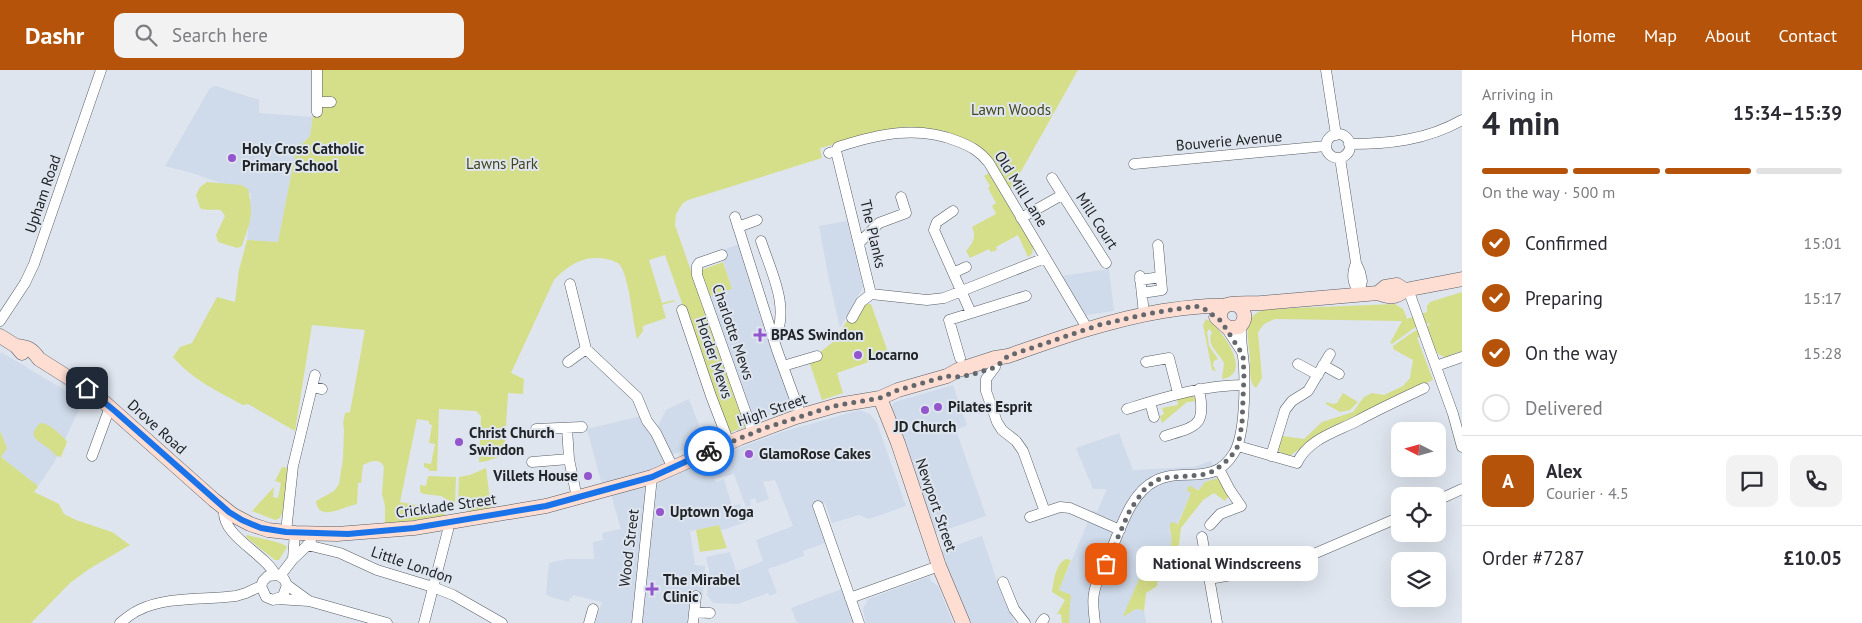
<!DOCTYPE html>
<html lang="en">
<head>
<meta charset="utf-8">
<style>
  :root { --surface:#fff; --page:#f2f2f3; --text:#2b2b33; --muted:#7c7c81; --line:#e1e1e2; --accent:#b45309 }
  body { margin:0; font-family:"PT Sans",sans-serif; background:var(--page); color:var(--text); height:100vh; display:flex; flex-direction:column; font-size:19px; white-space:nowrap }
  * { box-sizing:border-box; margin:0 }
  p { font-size:16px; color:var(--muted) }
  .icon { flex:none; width:28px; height:28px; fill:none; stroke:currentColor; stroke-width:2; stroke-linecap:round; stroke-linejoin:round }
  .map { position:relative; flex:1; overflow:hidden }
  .sheet { display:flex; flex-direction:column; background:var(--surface); width:400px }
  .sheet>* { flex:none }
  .needle { width:32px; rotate:276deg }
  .controls { position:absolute; left:1391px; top:352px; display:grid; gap:10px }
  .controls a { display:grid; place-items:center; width:55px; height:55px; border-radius:10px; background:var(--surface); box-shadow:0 5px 20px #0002; font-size:25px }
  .pin { position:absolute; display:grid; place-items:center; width:42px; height:42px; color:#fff; margin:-21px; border-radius:10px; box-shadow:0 2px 8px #0006 }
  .courier { position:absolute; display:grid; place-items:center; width:50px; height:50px; margin:-25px; border:4px solid #1a73e8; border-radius:50%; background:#fff; color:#222; box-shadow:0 1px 6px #0007 }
  .bubble { position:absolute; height:35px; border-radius:10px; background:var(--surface); box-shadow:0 5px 20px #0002; font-size:16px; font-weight:600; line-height:35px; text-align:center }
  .headline em { font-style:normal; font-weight:600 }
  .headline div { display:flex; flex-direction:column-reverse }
  .headline { display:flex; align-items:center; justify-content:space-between; height:85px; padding:0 20px }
  h1 { font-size:32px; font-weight:600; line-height:38px }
  .bar { display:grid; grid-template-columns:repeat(4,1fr); gap:8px 5px; align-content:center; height:60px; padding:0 20px }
  .bar i { height:6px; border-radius:4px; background:var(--line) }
  .bar .active { background:var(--accent) }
  .bar p { grid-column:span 4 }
  .line { display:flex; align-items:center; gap:12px; padding:0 20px; border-top:1px solid var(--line) }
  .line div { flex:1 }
  .round { display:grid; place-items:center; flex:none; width:52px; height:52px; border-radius:10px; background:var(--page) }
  ol { padding:0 20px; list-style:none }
  li { display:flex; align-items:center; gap:15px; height:55px }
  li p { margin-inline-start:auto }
  li .icon { padding:5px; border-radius:50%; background:var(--accent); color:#fff; stroke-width:4 }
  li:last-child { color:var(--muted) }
  li i { width:28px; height:28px; border:2px solid var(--line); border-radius:50% }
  header { display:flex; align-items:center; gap:30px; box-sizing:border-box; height:70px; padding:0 25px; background:var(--accent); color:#fff }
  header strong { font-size:24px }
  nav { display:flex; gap:28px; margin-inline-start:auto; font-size:18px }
  .search { width:350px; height:45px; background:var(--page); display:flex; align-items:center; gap:12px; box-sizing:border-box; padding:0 18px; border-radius:10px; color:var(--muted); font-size:19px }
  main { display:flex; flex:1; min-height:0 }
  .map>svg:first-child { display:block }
  .built { fill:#cfdaea }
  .green { fill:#d5de88 }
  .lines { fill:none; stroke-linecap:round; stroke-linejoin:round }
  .street-casing { stroke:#575d64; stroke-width:11 }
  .secondary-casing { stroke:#575d64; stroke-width:15 }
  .street { stroke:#fff; stroke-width:10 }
  .secondary { stroke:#feddd2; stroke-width:14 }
  .done { stroke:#64686d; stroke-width:5; stroke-dasharray:0 9 }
  .route { stroke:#1a73e8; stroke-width:6 }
  .poi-dot { fill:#9356cc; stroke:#dee5ee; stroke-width:2 }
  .labels { text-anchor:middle; stroke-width:4; stroke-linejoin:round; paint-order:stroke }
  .park-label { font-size:15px; fill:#42451d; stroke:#dee5ee }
  .street-label { font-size:15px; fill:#222528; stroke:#dee5ee }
  .poi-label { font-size:15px; font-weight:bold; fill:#222528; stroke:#dee5ee; text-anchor:start }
</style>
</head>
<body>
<header>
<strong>Dashr</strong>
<div class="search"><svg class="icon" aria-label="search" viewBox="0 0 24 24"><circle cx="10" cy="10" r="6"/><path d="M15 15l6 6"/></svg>Search here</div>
<nav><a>Home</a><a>Map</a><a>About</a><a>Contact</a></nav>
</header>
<main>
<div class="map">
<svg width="1462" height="553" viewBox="0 0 1462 553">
  <rect width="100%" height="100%" fill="#dee5ee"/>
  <path class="built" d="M216,16L259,30V43L313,47L310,66L296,80L278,172L247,170L251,124L192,103L165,96L210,18Z
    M847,151L863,217L840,258L829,210L819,156Z
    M740,174L771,276L793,337L752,351L707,227L732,219L720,181Z
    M1109,199L1114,241L1086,245L1061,206Z
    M1,282L83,331L54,393L38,416L1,387L2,366L0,361V285Z
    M953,315L967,355L956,360L986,446L934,464L902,372L892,337L893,333L901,330Z
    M689,329L705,371L669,386L657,358L666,340Z
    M860,340L870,344L877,353L906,436L869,449L859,445L832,453L825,433L812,437L825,473L803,481L804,486L768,499L777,523L769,526L768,523L738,534L713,533L707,525L709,500L706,487L730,482L736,501L743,499L763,491L756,470L793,456L775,410L763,412L769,429L757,433L755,428L750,430L751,435L746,437L734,404L715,409L716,412L724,409L732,436L740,434L742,440L746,442L749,447L748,451L723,460L720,459L719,455L690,461L695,495L705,496L703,524L696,526L690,553H642L657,416L660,411L698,393L782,362Z
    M641,346L652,363L665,391V394L630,408L602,415L587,359Z
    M1119,363L1133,400L1193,397L1211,391L1218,408L1205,412L1200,419H1195L1191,423L1177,454L1172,452L1169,460L1172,469L1170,480L1157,498L1150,505L1144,508L1134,539L1140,538L1144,541L1146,553H1069V533L1059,520L1093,440L1097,442L1107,419H1093L1076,378Z
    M643,416L646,418L634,553H595L602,532L573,525L572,528H570L569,532L548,526L546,524L549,493L567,489H594L593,472L603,470L602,463L621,459L611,425Z
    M982,466L1002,526L1015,553H968L940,481Z
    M931,506L930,510L938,516L953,553H866L863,539L868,529Z
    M842,519L854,553H799L796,551L791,538Z"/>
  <path class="green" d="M321,0H1078L1010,121L960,68L944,61L902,57L820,78L822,88L688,130L683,133L676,144L675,155L745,357L728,363L665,185L649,190L662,233L674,230L678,237L675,231L662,235L666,248L643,256V261L637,269C633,253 629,204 619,194C614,190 604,188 597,188C580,187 565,198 554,210L511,303L524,309L523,324L508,323L504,386C495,386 491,392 479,392L481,346L476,341L439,339L437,401H429V399L424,397V393L431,394L435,374L429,373L432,355L429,354V351L417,349L400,432L416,435L440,434L444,437L445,444L441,447L385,454V436L382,424L384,397C380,388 370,391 363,395L361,413H358L357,434C345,436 318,453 316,431L334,421L339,414L343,389L344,360L343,353L345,343L350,342L365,260L312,255L295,361L248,334L243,335C217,321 193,310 173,287L180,277L192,273L217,227L235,232L239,200L247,170L278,172L296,80L310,66L313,45H321C322,39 325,35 325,28L322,24Z
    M989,103L1033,177L1032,184L1028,187L1018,165L996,177L997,180L991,182L989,179L970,188L966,181C972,174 977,167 972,157L996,144L992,136L996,133L988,118L990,116L984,106Z
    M207,112L241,115L248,119C254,148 250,150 242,176L237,178L218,172L216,165L225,146L221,140C213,139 206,141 200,138L196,125L200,117Z
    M723,192L732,219L707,227L699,201Z
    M1462,222V281L1450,285V287C1435,288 1433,275 1428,263L1417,268L1433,310L1329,358L1291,385L1286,386L1278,380L1282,366L1304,369L1322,352L1353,342L1364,327L1372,323L1384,325L1403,316L1410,308L1413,290L1393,279V276L1413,262L1430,255L1429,253L1414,258L1392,274L1390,273L1402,251L1275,249L1264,254L1258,262L1262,308L1256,318C1248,312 1251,297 1250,288C1249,267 1239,245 1268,239L1395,234L1403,239L1407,249L1427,242V236L1430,232Z
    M862,234H871L889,285L837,303L843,323L822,330L809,291L833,272L849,248Z
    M1206,249C1220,256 1255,304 1222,309L1224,293C1218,282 1206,275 1212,262L1209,259L1207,262L1209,276L1218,289L1214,291L1213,295L1216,301L1212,300L1203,255Z
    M1343,323L1358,332L1350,340L1340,342L1326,334V332L1333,334L1337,333Z
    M1191,325L1198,331L1187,332L1162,353L1160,346L1164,344L1162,338L1178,335L1177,328Z
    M40,353C50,353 58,363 65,369L67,372L61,387L57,386C54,384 51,380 48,378C36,369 27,367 40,353Z
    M0,361L7,378L1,387L38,416L34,422L59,434L64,444L76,450L112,462L130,475L89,499L70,513L31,553H0Z
    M282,397L289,398L285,443H282L280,448L275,450L252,441L274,417L273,427L278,428L281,413L275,411Z
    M486,398L491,439L470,441L458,436L459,407L470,405Z
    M428,406L456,407L455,434L441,426L424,424L420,422V415L426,416Z
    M1218,408L1229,425L1225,431L1214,423L1203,430L1181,458L1179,474L1167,508L1157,512V516L1146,523L1144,541C1134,535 1132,544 1123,546L1140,507C1153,510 1169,486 1171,474C1173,467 1169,461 1170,454L1172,452L1178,454L1191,423L1187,421L1188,417L1191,416L1195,419L1199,420L1205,412Z
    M719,455L727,478L700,482L696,460Z
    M247,465C256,468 283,472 287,477L279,490H275L247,468L246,466Z
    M1066,489L1071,490L1059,520L1071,525C1070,534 1069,543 1069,553H1062L1061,544H1057L1065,530L1052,522C1054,511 1055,494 1066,489Z"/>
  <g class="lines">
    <g class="street-casing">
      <path id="street" d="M317,0V42
        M1326,0L1336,65
        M317,32H331
        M1326 76a12 12 0 1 1 24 0a12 12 0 1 1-24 0Z
        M1349,74C1389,74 1427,70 1462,50
        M836,81L871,224L861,232L852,248
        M829,83L836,81L838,77C878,64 917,55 957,71C970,76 980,81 989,93L1087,258
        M1340,88L1356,193L1360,202L1362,211L1359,224
        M1134,94L1326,76
        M1052,108L1106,193
        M953,141L937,152L934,160L971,243
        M735,147L777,280L801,346
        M1021,148L1062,125
        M738,157L757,150
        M761,171C771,202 791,238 774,271
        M860,172L879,153L906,143L901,127
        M722,185L699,193L697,196V205L753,363
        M1356,193C1351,206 1353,212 1359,224
        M953,203L966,197
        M1140,206L1144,244
        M1140,210L1161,207
        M570,214L586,279L637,327L647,351L656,363L673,398
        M1408,219L1453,344L1462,377
        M1142,223L1162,220L1158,175
        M871,224L927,230L944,228L1045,188
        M682,240L711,326L729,373
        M0,251L25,213L34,194L101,0
        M1225,256L1242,282
        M960,288L949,250L1026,226
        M568,292L586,279
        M1146,292L1169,288L1178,323
        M1298,294L1318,305
        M1323,295L1339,304
        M783,296L817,286
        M1436,296L1462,287
        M995,297L986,309V321L997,352L1002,360L1016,371L1023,381L1045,442L1060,437L1070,438L1120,460
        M312,317L322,319
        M1150,332L1154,347
        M1127,339C1166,327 1203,315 1244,315
        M567,358L569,389L577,428
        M536,359L582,357
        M1165,366C1198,356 1206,356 1199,319
        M1238,376L1297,393C1308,369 1336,362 1357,351C1379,339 1401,329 1424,318
        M92,386L110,337
        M1271,386L1285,340L1292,331L1308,321L1330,284
        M532,392L569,389
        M1438,430L1462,419
        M818,436L859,553
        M224,439C221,466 263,482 275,504
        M1030,447L1045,442
        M1210,455L1220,444L1241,436L1230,420L1219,399
        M286,462L293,396L315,305
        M1202,467L1217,553
        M307,475L340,483L377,500L433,517L453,525L502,553
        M293,489L295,463
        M280,506L293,489L311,472
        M1209,509L1288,495L1400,447
        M1003,512L1014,539L1025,553
        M287,515L283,526L273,530L266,527L261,516L263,511L268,506L278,505L284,509L287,515L309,531
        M850,528L939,496
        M277,529L309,531L387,553
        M694,542L710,543
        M120,553C126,548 132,543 139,540C166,526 206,530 236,526L246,523L261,516
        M424,553L448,460
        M589,553L593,539
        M637,553L652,407
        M693,553L696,526
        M1041,553L1044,549
        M1095,553C1094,543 1092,532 1094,523C1096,511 1103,499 1108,487C1120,462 1129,424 1155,411C1183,396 1213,418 1234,383C1245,365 1245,318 1244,296C1243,283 1240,269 1241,255"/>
    </g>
    <g class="secondary-casing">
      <path id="secondary" d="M1378,223L1385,217L1397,215L1405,220L1462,209
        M1216,247L1228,258L1239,257C1247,250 1246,240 1236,234
        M1221,251C1219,245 1220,238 1227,235C1234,232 1253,234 1262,233C1301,230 1339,226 1378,223C1389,228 1396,228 1405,220
        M0,266L16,276L22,283
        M16,276C28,277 32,279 39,289L96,325L214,430L233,445L250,454L268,460L295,463L337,464L414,458L546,436L652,407L740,368L796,347L838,335L880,328L898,320L947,306L958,300L995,288L1008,286C1059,268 1109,250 1163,241C1184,238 1203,235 1225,236
        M880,328L898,373L939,496L963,553"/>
    </g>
    <use href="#street" class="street"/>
    <use href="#secondary" class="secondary"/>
  </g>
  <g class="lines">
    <path class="done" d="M709,381L765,358L834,336L880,328L898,320L947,306L960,307L974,304L996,297L1008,286L1099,255L1147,244L1195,236L1203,238L1221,251L1243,285L1244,305L1242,354L1238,376L1230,388L1214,401L1201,405L1161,408L1146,417L1130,440L1106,494"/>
    <path class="route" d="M87,318L116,342L229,442L242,450L261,458L286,462L348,464L414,458L546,436L652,407L709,381"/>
  </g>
  <g class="poi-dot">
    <circle cx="232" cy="88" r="5"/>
    <path d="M757.5 257.5h5v5h5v5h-5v5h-5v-5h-5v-5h5z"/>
    <circle cx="858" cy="285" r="5"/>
    <circle cx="938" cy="337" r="5"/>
    <circle cx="925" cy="340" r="5"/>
    <circle cx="459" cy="372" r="5"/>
    <circle cx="749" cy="384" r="5"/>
    <circle cx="588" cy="406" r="5"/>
    <circle cx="660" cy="442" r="5"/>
    <path d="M649.5 511.5h5v5h5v5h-5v5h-5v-5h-5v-5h5z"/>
  </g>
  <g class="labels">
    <g class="park-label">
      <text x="1011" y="45">Lawn Woods</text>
      <text x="502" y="99">Lawns Park</text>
    </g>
    <g class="street-label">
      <text transform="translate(1229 71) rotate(-5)" y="5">Bouverie Avenue</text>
      <text transform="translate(1021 119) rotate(58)" y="5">Old Mill Lane</text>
      <text transform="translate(43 124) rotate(-71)" y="5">Upham Road</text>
      <text transform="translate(1097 151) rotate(57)" y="5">Mill Court</text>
      <text transform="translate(873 164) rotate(77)" y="5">The Planks</text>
      <text transform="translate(733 262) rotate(71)" y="5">Charlotte Mews</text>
      <text transform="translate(714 288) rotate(71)" y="5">Horder Mews</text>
      <text transform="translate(772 340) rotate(-19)" y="5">High Street</text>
      <text transform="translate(157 357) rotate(42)" y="5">Drove Road</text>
      <text transform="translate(936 435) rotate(71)" y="5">Newport Street</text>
      <text transform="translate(446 436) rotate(-8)" y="5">Cricklade Street</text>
      <text transform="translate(629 478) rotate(-83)" y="5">Wood Street</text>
      <text transform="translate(412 495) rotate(19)" y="5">Little London</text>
    </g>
    <g class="poi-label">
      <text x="242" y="84">Holy Cross Catholic<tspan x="242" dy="17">Primary School</tspan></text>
      <text x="771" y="270">BPAS Swindon</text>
      <text x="868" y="290">Locarno</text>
      <text x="948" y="342">Pilates Esprit</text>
      <text x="925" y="362" text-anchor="middle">JD Church</text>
      <text x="469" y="368">Christ Church<tspan x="469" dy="17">Swindon</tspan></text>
      <text x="759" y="389">GlamoRose Cakes</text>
      <text x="578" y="411" text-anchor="end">Villets House</text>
      <text x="670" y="447">Uptown Yoga</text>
      <text x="663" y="515">The Mirabel<tspan x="663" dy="17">Clinic</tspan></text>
    </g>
  </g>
</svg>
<div class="controls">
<a><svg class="needle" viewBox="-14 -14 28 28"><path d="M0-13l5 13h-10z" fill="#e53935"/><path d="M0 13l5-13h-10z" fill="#7c7c81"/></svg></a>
<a><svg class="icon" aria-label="locate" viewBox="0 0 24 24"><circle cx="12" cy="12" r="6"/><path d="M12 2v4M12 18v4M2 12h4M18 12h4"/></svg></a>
<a><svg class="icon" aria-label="layers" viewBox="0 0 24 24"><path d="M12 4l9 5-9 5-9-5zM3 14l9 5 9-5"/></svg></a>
</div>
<div class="pin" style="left:1106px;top:494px;background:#ea580c"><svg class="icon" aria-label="bag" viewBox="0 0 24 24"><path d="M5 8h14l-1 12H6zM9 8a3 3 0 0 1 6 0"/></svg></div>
<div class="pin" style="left:87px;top:318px;background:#1f2937"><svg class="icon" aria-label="home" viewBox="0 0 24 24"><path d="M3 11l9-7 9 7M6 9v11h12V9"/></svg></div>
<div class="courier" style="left:709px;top:381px"><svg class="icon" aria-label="bike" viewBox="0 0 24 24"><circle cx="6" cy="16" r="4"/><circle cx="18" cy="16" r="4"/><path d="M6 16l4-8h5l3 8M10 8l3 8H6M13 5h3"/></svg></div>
<div class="bubble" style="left:1136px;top:476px;width:182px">National Windscreens</div>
</div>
<section class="sheet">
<div class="headline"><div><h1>4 min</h1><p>Arriving in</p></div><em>15:34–15:39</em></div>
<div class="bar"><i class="active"></i><i class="active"></i><i class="active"></i><i></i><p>On the way · 500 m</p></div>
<ol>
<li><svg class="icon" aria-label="check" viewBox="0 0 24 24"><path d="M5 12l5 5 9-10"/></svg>Confirmed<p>15:01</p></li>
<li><svg class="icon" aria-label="check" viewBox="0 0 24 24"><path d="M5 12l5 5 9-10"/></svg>Preparing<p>15:17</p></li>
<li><svg class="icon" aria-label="check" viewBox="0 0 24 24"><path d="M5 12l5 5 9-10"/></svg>On the way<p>15:28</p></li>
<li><i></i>Delivered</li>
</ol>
<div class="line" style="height:90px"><b class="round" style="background:var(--accent);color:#fff">A</b><div><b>Alex</b><p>Courier · 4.5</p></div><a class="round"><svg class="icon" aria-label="chat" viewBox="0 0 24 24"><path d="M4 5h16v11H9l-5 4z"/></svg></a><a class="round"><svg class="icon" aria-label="phone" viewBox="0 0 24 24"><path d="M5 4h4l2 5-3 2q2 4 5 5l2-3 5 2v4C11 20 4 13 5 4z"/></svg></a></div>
<div class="line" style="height:65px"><div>Order #7287</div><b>£10.05</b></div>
</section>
</main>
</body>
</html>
